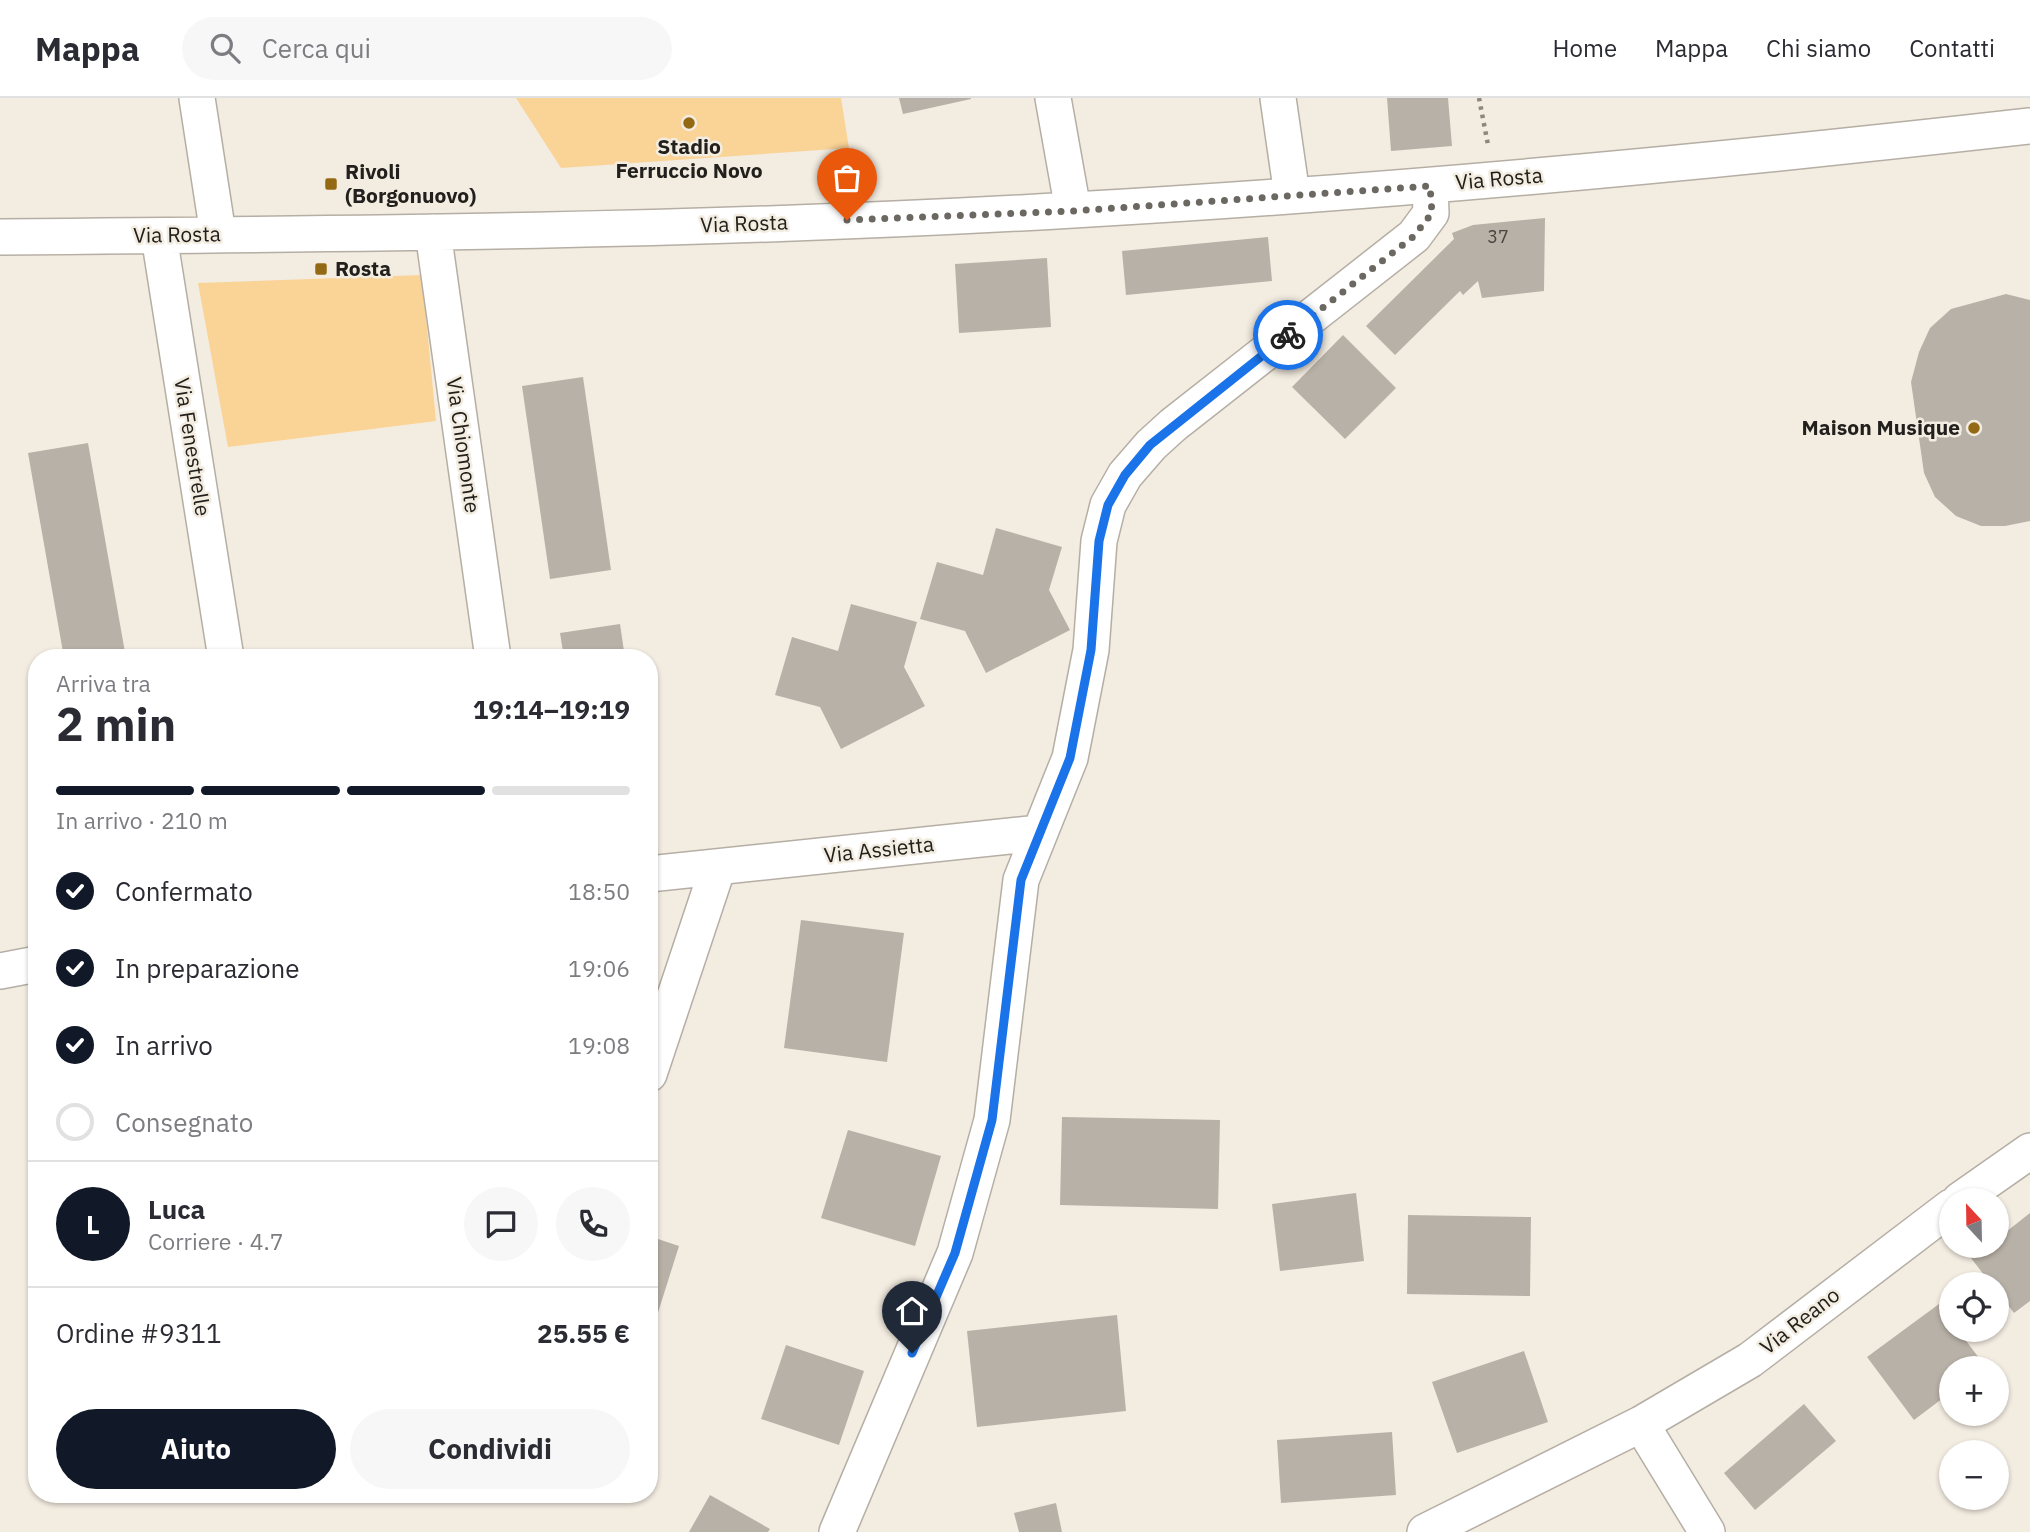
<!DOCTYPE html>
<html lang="it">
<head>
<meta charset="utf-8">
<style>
  :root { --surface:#fff; --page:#f7f7f7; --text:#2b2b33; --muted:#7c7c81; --line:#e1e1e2; --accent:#111827 }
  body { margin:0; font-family:"IBM Plex Sans",sans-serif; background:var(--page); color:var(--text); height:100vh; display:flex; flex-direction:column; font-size:26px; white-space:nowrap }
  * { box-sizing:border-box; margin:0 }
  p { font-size:23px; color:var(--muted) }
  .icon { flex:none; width:38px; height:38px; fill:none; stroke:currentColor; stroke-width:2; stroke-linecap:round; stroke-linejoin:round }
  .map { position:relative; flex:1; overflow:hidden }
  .drawer { position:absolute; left:28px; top:551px; width:630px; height:854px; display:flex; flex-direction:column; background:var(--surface); border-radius:28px; box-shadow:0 2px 5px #0004 }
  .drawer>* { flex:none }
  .needle { width:46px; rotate:338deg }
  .controls { position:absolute; left:1939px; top:1090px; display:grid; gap:14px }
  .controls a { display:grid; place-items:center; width:70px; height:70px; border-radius:50%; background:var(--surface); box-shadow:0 2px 5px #0004; font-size:35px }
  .pin { position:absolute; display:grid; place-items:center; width:60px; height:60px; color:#fff; margin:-72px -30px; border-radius:50% 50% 50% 0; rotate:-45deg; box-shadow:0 0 7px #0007 }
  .pin .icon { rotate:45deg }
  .courier { position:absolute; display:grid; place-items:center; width:70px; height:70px; margin:-35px; border:5px solid #1a73e8; border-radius:50%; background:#fff; color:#222; box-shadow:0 2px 9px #0007 }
  .head em { font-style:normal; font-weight:700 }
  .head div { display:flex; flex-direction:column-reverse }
  .head { display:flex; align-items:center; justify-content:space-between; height:119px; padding:0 28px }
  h1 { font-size:46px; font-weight:700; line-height:52px }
  .bar { display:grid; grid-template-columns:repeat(4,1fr); gap:10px 7px; align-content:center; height:84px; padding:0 28px }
  .bar i { height:9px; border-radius:5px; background:var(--line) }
  .bar .current { background:var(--accent) }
  .bar p { grid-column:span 4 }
  .line { display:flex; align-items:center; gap:18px; padding:0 28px; border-top:2px solid var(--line) }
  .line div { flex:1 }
  .round { display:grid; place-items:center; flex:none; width:74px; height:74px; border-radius:37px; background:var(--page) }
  ol { padding:0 28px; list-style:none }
  li { display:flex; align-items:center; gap:21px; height:77px }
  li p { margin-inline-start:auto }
  li .icon { padding:7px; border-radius:50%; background:var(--accent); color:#fff; stroke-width:4 }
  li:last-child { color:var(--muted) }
  li i { width:38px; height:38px; border:4px solid var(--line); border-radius:50% }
  .button { display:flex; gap:14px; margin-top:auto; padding:14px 28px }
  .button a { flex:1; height:80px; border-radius:42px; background:var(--accent); color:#fff; font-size:28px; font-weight:700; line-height:80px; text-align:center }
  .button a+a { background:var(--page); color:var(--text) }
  header { display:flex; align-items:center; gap:42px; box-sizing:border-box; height:98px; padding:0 35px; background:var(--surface); border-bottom:2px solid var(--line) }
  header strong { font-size:33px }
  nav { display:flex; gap:38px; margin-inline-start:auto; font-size:24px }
  .search { width:490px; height:63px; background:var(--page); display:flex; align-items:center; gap:18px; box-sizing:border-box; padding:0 24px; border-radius:38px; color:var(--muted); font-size:26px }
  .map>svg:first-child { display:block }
  .green { fill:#fad396 }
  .building { fill:#b8b1a7 }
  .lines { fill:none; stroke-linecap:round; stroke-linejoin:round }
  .minor-casing { stroke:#b5aea4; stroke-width:38 }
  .path { stroke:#8c8880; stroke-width:4.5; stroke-dasharray:3.5 5; stroke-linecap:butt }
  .minor { stroke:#fff; stroke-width:35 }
  .done { stroke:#6b6761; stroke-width:7; stroke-dasharray:0 12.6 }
  .route { stroke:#1a73e8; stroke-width:9 }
  .poi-dot { fill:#946914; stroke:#f3ece1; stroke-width:2.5 }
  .labels { text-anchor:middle; stroke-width:5; stroke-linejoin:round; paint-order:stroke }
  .number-label { font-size:18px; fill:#48443f }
  .poi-label { font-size:21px; font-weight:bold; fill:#22201c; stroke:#f3ece1; text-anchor:start }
  .street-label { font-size:21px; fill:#22201c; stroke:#f3ece1 }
</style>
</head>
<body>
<header>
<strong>Mappa</strong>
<div class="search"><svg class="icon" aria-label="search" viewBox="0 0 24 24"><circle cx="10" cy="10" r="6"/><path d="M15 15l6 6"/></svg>Cerca qui</div>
<nav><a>Home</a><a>Mappa</a><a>Chi siamo</a><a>Contatti</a></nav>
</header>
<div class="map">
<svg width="2030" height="1434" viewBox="0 0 2030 1434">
  <rect width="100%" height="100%" fill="#f3ece1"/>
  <path class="green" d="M516,0H841L849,50L561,70Z
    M422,177L436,323L228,349L198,185Z"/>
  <path class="building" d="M899,0H971V1L903,16Z
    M1387,0H1448L1452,48L1391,53Z
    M1545,120L1544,193L1482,200L1478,183L1463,197L1460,193L1395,257L1366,228L1454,141L1452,135L1473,127Z
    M1268,139L1272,183L1126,197L1122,153Z
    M1047,160L1051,229L959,235L955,166Z
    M2006,196L2030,202V423L2005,428H1981L1956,418L1935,399L1924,375L1911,284L1919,254L1930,230L1951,211Z
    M1343,237L1396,290L1345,341L1292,289Z
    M583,279L611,472L550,481L522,288Z
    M88,345L126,560H64L28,355Z
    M996,430L1062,449L1049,492L1070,532L986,575L965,533L920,521L937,464L983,477Z
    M851,506L917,524L904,569L925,608L841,651L820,609L775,597L792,539L838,553Z
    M620,526L625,560H564L560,535Z
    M801,822L904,835L887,964L784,950Z
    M1062,1019L1220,1022L1218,1111L1060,1107Z
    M848,1032L941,1058L915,1148L821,1120Z
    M1356,1095L1364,1163L1280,1173L1272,1106Z
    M2030,1115V1203L2014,1215L1997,1193V1186H1991L1971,1160L1987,1148H1997V1141Z
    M1408,1117L1531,1119L1530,1198L1407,1196Z
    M649,1138L679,1148L650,1240L649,1239Z
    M1939,1206L1951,1223V1232H1958L1985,1268L1951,1270V1294L1914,1322L1867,1259Z
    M1117,1217L1126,1313L977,1329L967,1233Z
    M786,1247L864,1273L839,1347L761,1321Z
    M1524,1253L1548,1324L1457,1355L1432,1284Z
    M1804,1306L1836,1343L1755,1412L1724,1375Z
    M1392,1334L1396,1397L1281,1405L1277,1342Z
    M710,1397L770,1431L768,1434H689Z
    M1056,1405L1062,1434H1019L1014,1415Z"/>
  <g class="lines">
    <g class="minor-casing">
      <path id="minor" d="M197,0L218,136
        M1053,0L1073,112
        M1278,0L1292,97
        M433,134L493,560
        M159,138L226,560
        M0,139C358,136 716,133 1073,112C1393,94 1712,64 2030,28
        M649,776L1039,735
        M0,873L37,866
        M649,976L718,769
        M1960,1102L2030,1053
        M1641,1326L1707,1434
        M837,1434L955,1155L992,1022L1021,782L1070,660L1091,552L1099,443L1108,407L1125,377L1151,347L1173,327L1414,138L1431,115L1430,88
        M1425,1434L1641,1326L1750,1262L1951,1109"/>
    </g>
    <path class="path" d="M1479,0L1488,47"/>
    <use href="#minor" class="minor"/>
  </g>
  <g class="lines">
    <path class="done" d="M847,122L1073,113L1430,88L1432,115L1414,138L1288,237"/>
    <path class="route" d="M912,1255L955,1155L992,1022L1021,782L1070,660L1091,552L1099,443L1108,407L1125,377L1150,347L1288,237"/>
  </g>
  <g class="poi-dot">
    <circle cx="689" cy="25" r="7"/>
    <rect x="324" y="79" width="14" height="14" rx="3.5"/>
    <rect x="314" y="164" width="14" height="14" rx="3.5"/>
    <circle cx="1974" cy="330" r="7"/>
  </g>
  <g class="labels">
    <g class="number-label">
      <text x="1498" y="145">37</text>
    </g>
    <g class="poi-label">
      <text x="689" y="56" text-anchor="middle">Stadio<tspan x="689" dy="24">Ferruccio Novo</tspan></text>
      <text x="345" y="81">Rivoli<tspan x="345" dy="24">(Borgonuovo)</tspan></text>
      <text x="335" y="178">Rosta</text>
      <text x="1960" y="337" text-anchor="end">Maison Musique</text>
    </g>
    <g class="street-label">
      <text transform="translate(1499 81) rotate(-5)" y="7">Via Rosta</text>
      <text transform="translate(744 126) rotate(-2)" y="7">Via Rosta</text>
      <text transform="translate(177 137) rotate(-1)" y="7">Via Rosta</text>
      <text transform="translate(463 347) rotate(82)" y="7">Via Chiomonte</text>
      <text transform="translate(192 349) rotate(81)" y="7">Via Fenestrelle</text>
      <text transform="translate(879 752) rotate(-6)" y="7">Via Assietta</text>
      <text transform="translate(1800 1223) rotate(-38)" y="7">Via Reano</text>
    </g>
  </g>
</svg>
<div class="controls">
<a><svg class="needle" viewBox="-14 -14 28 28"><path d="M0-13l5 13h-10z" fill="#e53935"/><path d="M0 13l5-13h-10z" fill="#7c7c81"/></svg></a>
<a><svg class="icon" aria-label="locate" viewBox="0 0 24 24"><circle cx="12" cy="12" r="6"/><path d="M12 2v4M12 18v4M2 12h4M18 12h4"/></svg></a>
<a>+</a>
<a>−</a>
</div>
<div class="pin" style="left:847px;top:122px;background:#ea580c"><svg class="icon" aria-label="bag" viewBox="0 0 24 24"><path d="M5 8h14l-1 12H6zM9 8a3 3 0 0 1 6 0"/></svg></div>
<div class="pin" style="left:912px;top:1255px;background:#1f2937"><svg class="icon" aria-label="home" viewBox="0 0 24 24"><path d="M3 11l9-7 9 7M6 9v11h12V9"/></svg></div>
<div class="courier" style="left:1288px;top:237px"><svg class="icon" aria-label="bike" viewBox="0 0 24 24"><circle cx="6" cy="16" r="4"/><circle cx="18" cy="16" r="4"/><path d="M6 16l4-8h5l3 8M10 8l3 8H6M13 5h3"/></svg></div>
<section class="drawer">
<div class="head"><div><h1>2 min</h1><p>Arriva tra</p></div><em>19:14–19:19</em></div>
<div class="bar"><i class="current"></i><i class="current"></i><i class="current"></i><i></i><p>In arrivo · 210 m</p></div>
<ol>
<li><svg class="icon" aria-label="check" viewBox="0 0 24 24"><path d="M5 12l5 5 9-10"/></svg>Confermato<p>18:50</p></li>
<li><svg class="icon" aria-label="check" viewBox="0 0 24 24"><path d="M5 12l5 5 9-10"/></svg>In preparazione<p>19:06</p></li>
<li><svg class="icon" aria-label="check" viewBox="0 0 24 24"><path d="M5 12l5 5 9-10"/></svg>In arrivo<p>19:08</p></li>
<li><i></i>Consegnato</li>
</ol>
<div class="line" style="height:126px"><b class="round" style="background:var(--accent);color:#fff">L</b><div><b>Luca</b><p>Corriere · 4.7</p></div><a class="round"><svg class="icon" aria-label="chat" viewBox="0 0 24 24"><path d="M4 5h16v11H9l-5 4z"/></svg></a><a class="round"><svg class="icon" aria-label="phone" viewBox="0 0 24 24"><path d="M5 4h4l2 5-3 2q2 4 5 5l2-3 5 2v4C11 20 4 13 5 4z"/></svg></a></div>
<div class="line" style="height:91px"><div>Ordine #9311</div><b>25.55 €</b></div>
<div class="button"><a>Aiuto</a><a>Condividi</a></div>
</section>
</div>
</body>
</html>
